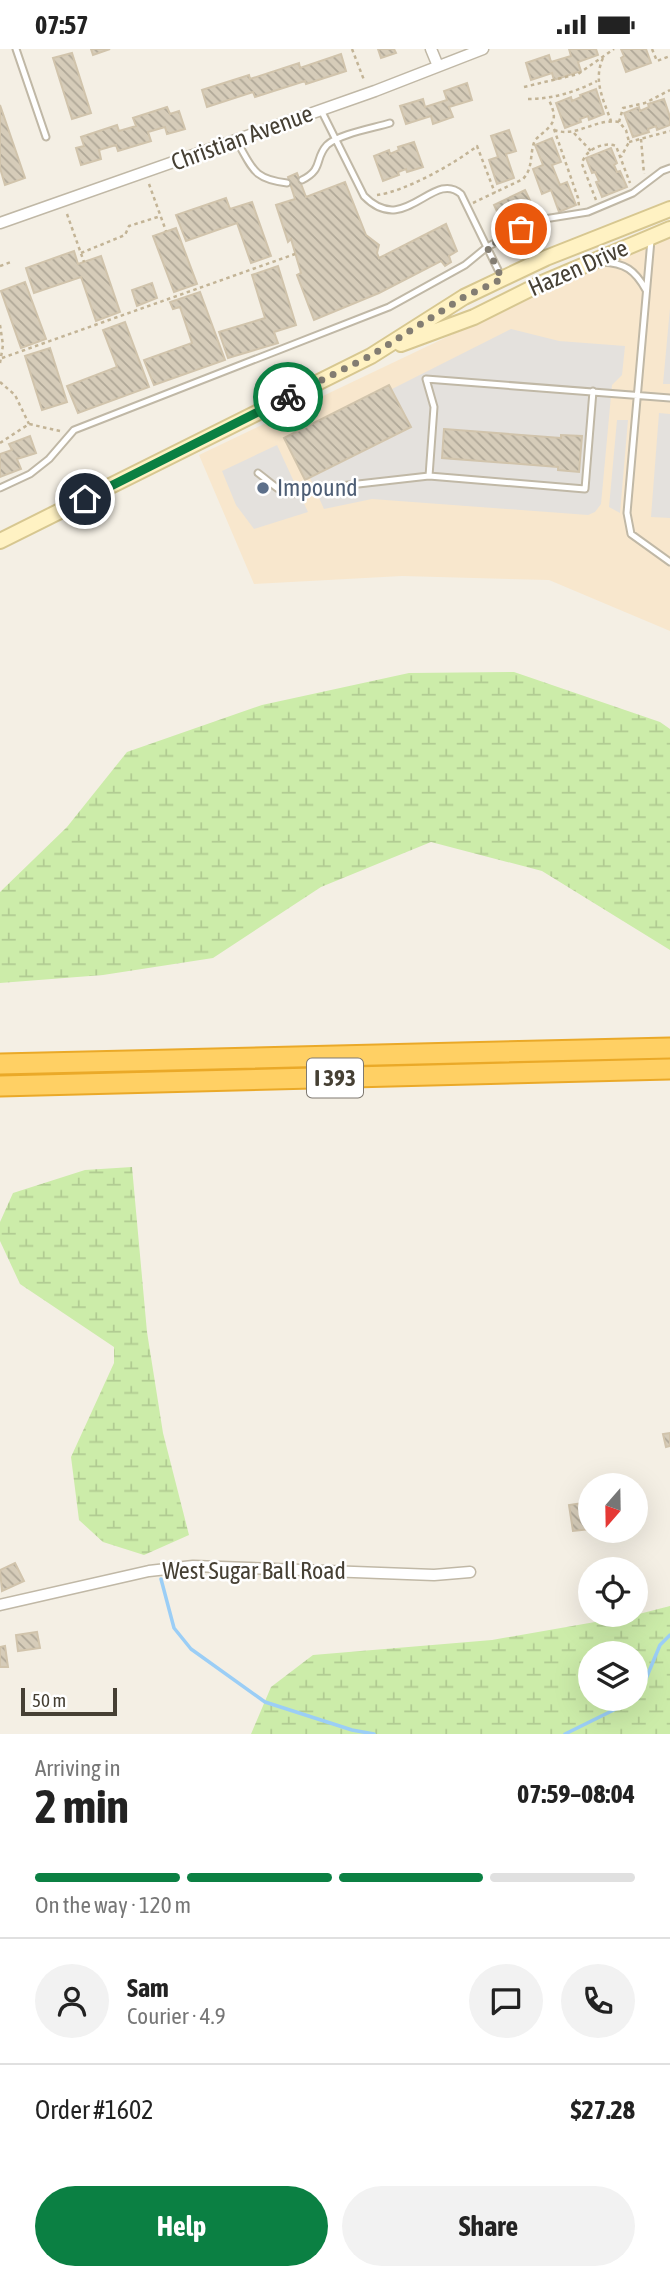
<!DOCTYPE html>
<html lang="en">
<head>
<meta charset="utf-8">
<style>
  :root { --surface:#fff; --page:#f2f2f2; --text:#222; --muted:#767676; --line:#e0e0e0; --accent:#0b8043 }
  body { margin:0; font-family:"Asap Condensed",sans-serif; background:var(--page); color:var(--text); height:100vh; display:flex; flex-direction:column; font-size:26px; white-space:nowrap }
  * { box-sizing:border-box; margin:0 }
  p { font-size:23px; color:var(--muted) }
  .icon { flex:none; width:38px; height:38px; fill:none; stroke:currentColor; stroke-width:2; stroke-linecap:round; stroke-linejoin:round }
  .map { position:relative; height:1685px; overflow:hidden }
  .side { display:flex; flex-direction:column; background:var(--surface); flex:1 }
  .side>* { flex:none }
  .needle { width:46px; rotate:200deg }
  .tools { position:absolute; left:578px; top:1424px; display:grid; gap:14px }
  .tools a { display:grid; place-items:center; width:70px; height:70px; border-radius:50%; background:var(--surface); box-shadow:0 7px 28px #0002; font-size:35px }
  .scale { position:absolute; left:21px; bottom:18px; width:96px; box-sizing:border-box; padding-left:7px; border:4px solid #464034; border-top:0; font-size:19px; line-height:24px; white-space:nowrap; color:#464034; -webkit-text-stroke:5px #fff; paint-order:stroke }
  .pin { position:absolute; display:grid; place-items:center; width:60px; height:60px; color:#fff; margin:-30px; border:4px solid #fff; border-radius:50%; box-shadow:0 2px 7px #0007 }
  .courier { position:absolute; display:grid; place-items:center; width:70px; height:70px; margin:-35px; border:5px solid #0b8043; border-radius:50%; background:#fff; color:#222; box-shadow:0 2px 9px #0007 }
  .head em { font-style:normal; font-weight:700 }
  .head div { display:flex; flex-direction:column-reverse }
  .head { display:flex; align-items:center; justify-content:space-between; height:119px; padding:0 35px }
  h1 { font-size:46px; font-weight:700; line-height:52px }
  .bar { display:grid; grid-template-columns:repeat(4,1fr); gap:10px 7px; align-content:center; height:84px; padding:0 35px }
  .bar i { height:9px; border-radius:5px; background:var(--line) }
  .bar .selected { background:var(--accent) }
  .bar p { grid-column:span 4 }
  .line { display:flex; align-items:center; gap:18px; padding:0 35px; border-top:2px solid var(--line) }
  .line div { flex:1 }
  .round { display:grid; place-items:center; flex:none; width:74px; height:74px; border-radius:37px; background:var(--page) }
  .button { display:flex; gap:14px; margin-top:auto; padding:14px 35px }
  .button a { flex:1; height:80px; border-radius:42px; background:var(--accent); color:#fff; font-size:28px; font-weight:700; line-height:80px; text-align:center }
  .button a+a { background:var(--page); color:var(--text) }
  .status { display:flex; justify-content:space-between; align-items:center; height:49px; padding:0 35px; background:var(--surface); direction:ltr }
  .status svg { height:19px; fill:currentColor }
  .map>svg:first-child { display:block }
  .commercial { fill:#f8e7cd }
  .wetland { fill:url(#wetland-marsh); fill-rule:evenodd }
  .parking { fill:#e4e1dd }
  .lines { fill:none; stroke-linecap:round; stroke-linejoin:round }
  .stream { stroke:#9bcef6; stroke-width:3.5 }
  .building { fill:url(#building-back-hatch); stroke:#d1c4ac; stroke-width:2 }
  .lane-casing { stroke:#c0b8a6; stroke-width:9 }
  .street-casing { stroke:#c0b8a6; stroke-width:13 }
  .secondary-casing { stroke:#d7c790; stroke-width:18 }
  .highway-casing { stroke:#eaa928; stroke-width:23 }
  .path { stroke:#c3b496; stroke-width:2.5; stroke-dasharray:3.5 3.5; stroke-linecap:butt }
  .lane { stroke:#fff; stroke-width:5 }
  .street { stroke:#fff; stroke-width:10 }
  .secondary { stroke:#fff2c3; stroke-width:14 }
  .highway { stroke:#ffd064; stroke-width:19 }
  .done { stroke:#837d72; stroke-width:7; stroke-dasharray:0 12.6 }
  .route { stroke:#0b8043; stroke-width:9 }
  .service-dot { fill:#5c6f8a; stroke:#fff; stroke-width:2.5 }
  .labels { text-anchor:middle; stroke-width:5; stroke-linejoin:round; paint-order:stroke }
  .shield { fill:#fff; stroke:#7e7971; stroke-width:2 }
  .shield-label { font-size:23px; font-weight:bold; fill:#464034 }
  .street-label { font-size:24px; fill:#464034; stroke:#fff }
  .service-label { font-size:24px; fill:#4e5e75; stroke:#fff; text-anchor:start }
</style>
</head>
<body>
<div class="status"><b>07:57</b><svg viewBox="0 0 49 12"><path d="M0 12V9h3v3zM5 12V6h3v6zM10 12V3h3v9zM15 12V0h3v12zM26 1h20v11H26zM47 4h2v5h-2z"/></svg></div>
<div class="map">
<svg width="670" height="1685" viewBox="0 0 670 1685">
  <defs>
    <pattern id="wetland-marsh" width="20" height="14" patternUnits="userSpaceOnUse" patternTransform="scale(1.75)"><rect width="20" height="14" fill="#cceca9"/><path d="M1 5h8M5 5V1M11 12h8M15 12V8" fill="none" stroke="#b1cb92"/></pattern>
    <pattern id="building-back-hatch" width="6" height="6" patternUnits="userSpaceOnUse" patternTransform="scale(1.75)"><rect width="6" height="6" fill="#d6ccb9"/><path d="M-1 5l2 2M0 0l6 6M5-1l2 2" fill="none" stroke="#afa797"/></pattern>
  </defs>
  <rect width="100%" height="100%" fill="#f4efe4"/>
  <path class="commercial" d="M670,188V582L549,531L402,527L254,535L199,406L512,257Z"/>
  <path class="wetland" d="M514,623L660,673L670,680V901L542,822L431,793L321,838L213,909L103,926L0,934V843L67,778L127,703L262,656L409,624Z
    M132,1118L147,1283L163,1384L189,1486L144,1506L103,1493L79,1471L71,1408L114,1314V1298L20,1235L0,1192V1173L13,1144L85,1121Z
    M670,1557V1685H251L271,1638L313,1606L492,1591L635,1566ZM590,1605H635V1650H590Z"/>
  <path class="parking" d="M670,259V335H663Z
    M511,280L559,292L625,297L622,326L612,336L601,455L595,463L588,466L372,450L324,460L310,429L411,379L392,340Z
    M659,364L670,365V469L651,468Z
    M617,371H628L620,464L609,458Z
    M277,396L308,463L254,480L236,456L222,422Z"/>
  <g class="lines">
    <path class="stream" d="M161,1530L174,1579L191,1600L265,1653L352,1681L374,1685
      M565,1685L638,1649L660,1596L670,1586"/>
  </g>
  <path class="building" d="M91,0H110L93,6Z
    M378,0H394L396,4L381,9Z
    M569,0H596L598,6L578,13L581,22L554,31L552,24L531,31L526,14L549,6L551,13L571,7Z
    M621,0H646L651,14L626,23L621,9L624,7Z
    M72,4L91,64L72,70L53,9Z
    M341,5L346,22L306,35L305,32L255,48L253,43L207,58L202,41L249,26L250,30L299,14L300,19Z
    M467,34L472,51L449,58L453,68L433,75L431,67L406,75L400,57L423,50L425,58L447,51L444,42Z
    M596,40L604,65L589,71L588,67L580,70L581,73L565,79L556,54L571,48L572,52L581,48L580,46Z
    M664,50L670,68V76L657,81L656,77L648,80L649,83L633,88L624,64L639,58L640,62L649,58L648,55Z
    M0,56L25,129L5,136L0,119Z
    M167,58L170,65L179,62L185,80L167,85L165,78L148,83L151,92L118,102L116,96L99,101L101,110L81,116L76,99L84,97L81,88L117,76L119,82L136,77L133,69Z
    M509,81L516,102L506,105L514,129L497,135L489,111L498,108L491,87Z
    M552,89L561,113L552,116L560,136L567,133L576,156L559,163L551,141L542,145L533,120L543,116L535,96Z
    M414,93L423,118L407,123L406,120L398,123L399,126L383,132L374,107L389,101L390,105L399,101L398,98Z
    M611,99L617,114L614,116L617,123L620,122L627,138L602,148L596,133L599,132L595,123L592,124L586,109Z
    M297,124L306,148L345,133L366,186L379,196L377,204L379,209L446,175L457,202L449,207L451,213L445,217L441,212L379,244L314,271L297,226L301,224L291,190L288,193L276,156L295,150L288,128Z
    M525,141L535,162L504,177L494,156Z
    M226,149L230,160L252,153L271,207L251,214L237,174L186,192L176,166Z
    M176,179L197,235L174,243L153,187Z
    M74,202L78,215L101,207L120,263L96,272L81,228L34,244L26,219Z
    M278,217L296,276L274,283L278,294L228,309L219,283L265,269L252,226Z
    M25,233L46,290L21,299L1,242Z
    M152,234L157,249L137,257L132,241Z
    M200,243L225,311L154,336L144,311L192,294L180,258L173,260L170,253Z
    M125,273L149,338L78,364L67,337L117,318L103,281Z
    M50,299L67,353L42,361L25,307Z
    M389,336L411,378L305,431L284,389Z
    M444,380L561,389V386L582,387L579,423L558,421V418L442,409Z
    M30,387L36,404L17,410L21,420L0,428V405L12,401L9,395Z
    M670,1384V1397L666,1398L663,1385Z
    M590,1453V1480L573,1482L569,1456Z
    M15,1514L24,1532L2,1542L0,1521Z
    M37,1583L40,1599L18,1602L16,1586Z
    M5,1597L8,1618H0V1598Z"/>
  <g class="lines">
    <g class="lane-casing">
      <path id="lane" d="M16,0L46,88
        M321,61L364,147C405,189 433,120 461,145L501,227
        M236,91C253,119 252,130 287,134
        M302,131C324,120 314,110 327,96C339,85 374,79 390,74
        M651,191L627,464L631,485L670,513
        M602,213C625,214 635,221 646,241
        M258,424C282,442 284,451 314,440L429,427L585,440L593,342
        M429,427L434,358L426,330L670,349
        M0,439L30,425L49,410L74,381L389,258L465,216L487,198L538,171L588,163L633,144L662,122L670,119"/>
    </g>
    <g class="street-casing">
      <path id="street" d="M431,0L438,17
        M0,174L375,42L483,0
        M0,1556L149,1522L193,1517L434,1526L470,1523"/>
    </g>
    <g class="secondary-casing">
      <path id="secondary" d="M401,295L474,268L542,234L670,180
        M0,492L371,307L464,248L546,209L670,160"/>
    </g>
    <g class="highway-casing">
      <path id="highway" d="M0,1015L670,999
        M0,1037L670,1020"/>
    </g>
    <path class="path" d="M352,0L364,31
      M652,0L657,12L670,7
      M603,9C593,31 603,50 611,72
      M524,38L578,25L614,0
      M528,50C553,50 575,43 597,32
      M619,73L623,59L645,54L670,41
      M554,80L578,149L579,157
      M554,81C577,89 595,69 619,73L626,81L629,93L621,108
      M574,84L591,102
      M641,90L644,125
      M629,93L670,82
      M149,135L166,182
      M377,146C404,143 456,114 477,97L495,144
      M596,151L582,115C584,101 604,92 616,97L630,134
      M473,154L523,130C534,118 529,105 535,91C551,76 560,74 549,51
      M67,165L84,213
      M81,204L125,186L129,177L161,167
      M0,217L11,213
      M0,276L3,296L0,314
      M2,309L295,205
      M0,333L15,346L29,375
      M0,394L29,375L60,382"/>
    <use href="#lane" class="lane"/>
    <use href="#street" class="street"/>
    <use href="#secondary" class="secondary"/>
    <use href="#highway" class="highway"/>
  </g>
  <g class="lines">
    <path class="done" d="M288,348L370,307L464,248L502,230L487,198L521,180"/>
    <path class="route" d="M85,450L288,348"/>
  </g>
  <circle class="service-dot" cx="263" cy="439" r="7"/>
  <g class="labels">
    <rect class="shield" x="307" y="1009.5" width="56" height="39" rx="5"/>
    <g class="shield-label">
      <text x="335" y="1037">I 393</text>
    </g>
    <g class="street-label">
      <text transform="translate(242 89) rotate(-20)" y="8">Christian Avenue</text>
      <text transform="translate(578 219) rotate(-24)" y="8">Hazen Drive</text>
      <text x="254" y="1530">West Sugar Ball Road</text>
    </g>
    <g class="service-label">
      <text x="277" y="447">Impound</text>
    </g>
  </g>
</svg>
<div class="tools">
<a><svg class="needle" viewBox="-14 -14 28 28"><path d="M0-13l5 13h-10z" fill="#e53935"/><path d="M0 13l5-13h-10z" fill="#767676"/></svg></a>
<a><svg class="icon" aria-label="locate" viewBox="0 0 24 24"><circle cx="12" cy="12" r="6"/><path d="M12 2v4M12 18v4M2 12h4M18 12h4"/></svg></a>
<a><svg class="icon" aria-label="layers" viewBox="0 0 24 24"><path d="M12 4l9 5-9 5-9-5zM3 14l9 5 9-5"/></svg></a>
</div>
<div class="scale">50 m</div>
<div class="pin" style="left:521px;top:180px;background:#ea580c"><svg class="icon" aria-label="bag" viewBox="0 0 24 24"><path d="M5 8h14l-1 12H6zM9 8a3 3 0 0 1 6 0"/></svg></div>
<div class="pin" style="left:85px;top:450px;background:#1f2937"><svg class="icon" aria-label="home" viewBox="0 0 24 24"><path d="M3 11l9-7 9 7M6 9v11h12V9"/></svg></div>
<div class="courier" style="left:288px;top:348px"><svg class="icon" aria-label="bike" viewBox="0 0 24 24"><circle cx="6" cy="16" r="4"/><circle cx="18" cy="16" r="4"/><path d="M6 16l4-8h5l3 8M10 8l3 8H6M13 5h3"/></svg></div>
</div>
<section class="side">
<div class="head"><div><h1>2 min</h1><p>Arriving in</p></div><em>07:59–08:04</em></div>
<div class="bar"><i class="selected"></i><i class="selected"></i><i class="selected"></i><i></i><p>On the way · 120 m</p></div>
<div class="line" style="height:126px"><a class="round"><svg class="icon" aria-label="person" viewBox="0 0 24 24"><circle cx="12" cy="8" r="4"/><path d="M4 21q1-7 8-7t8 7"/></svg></a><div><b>Sam</b><p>Courier · 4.9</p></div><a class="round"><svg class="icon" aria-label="chat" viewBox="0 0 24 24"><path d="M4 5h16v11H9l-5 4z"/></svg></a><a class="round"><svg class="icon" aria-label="phone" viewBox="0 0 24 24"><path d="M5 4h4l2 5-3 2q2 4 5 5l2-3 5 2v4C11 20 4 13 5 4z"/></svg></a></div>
<div class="line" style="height:91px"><div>Order #1602</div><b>$27.28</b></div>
<div class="button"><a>Help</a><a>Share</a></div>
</section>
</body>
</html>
